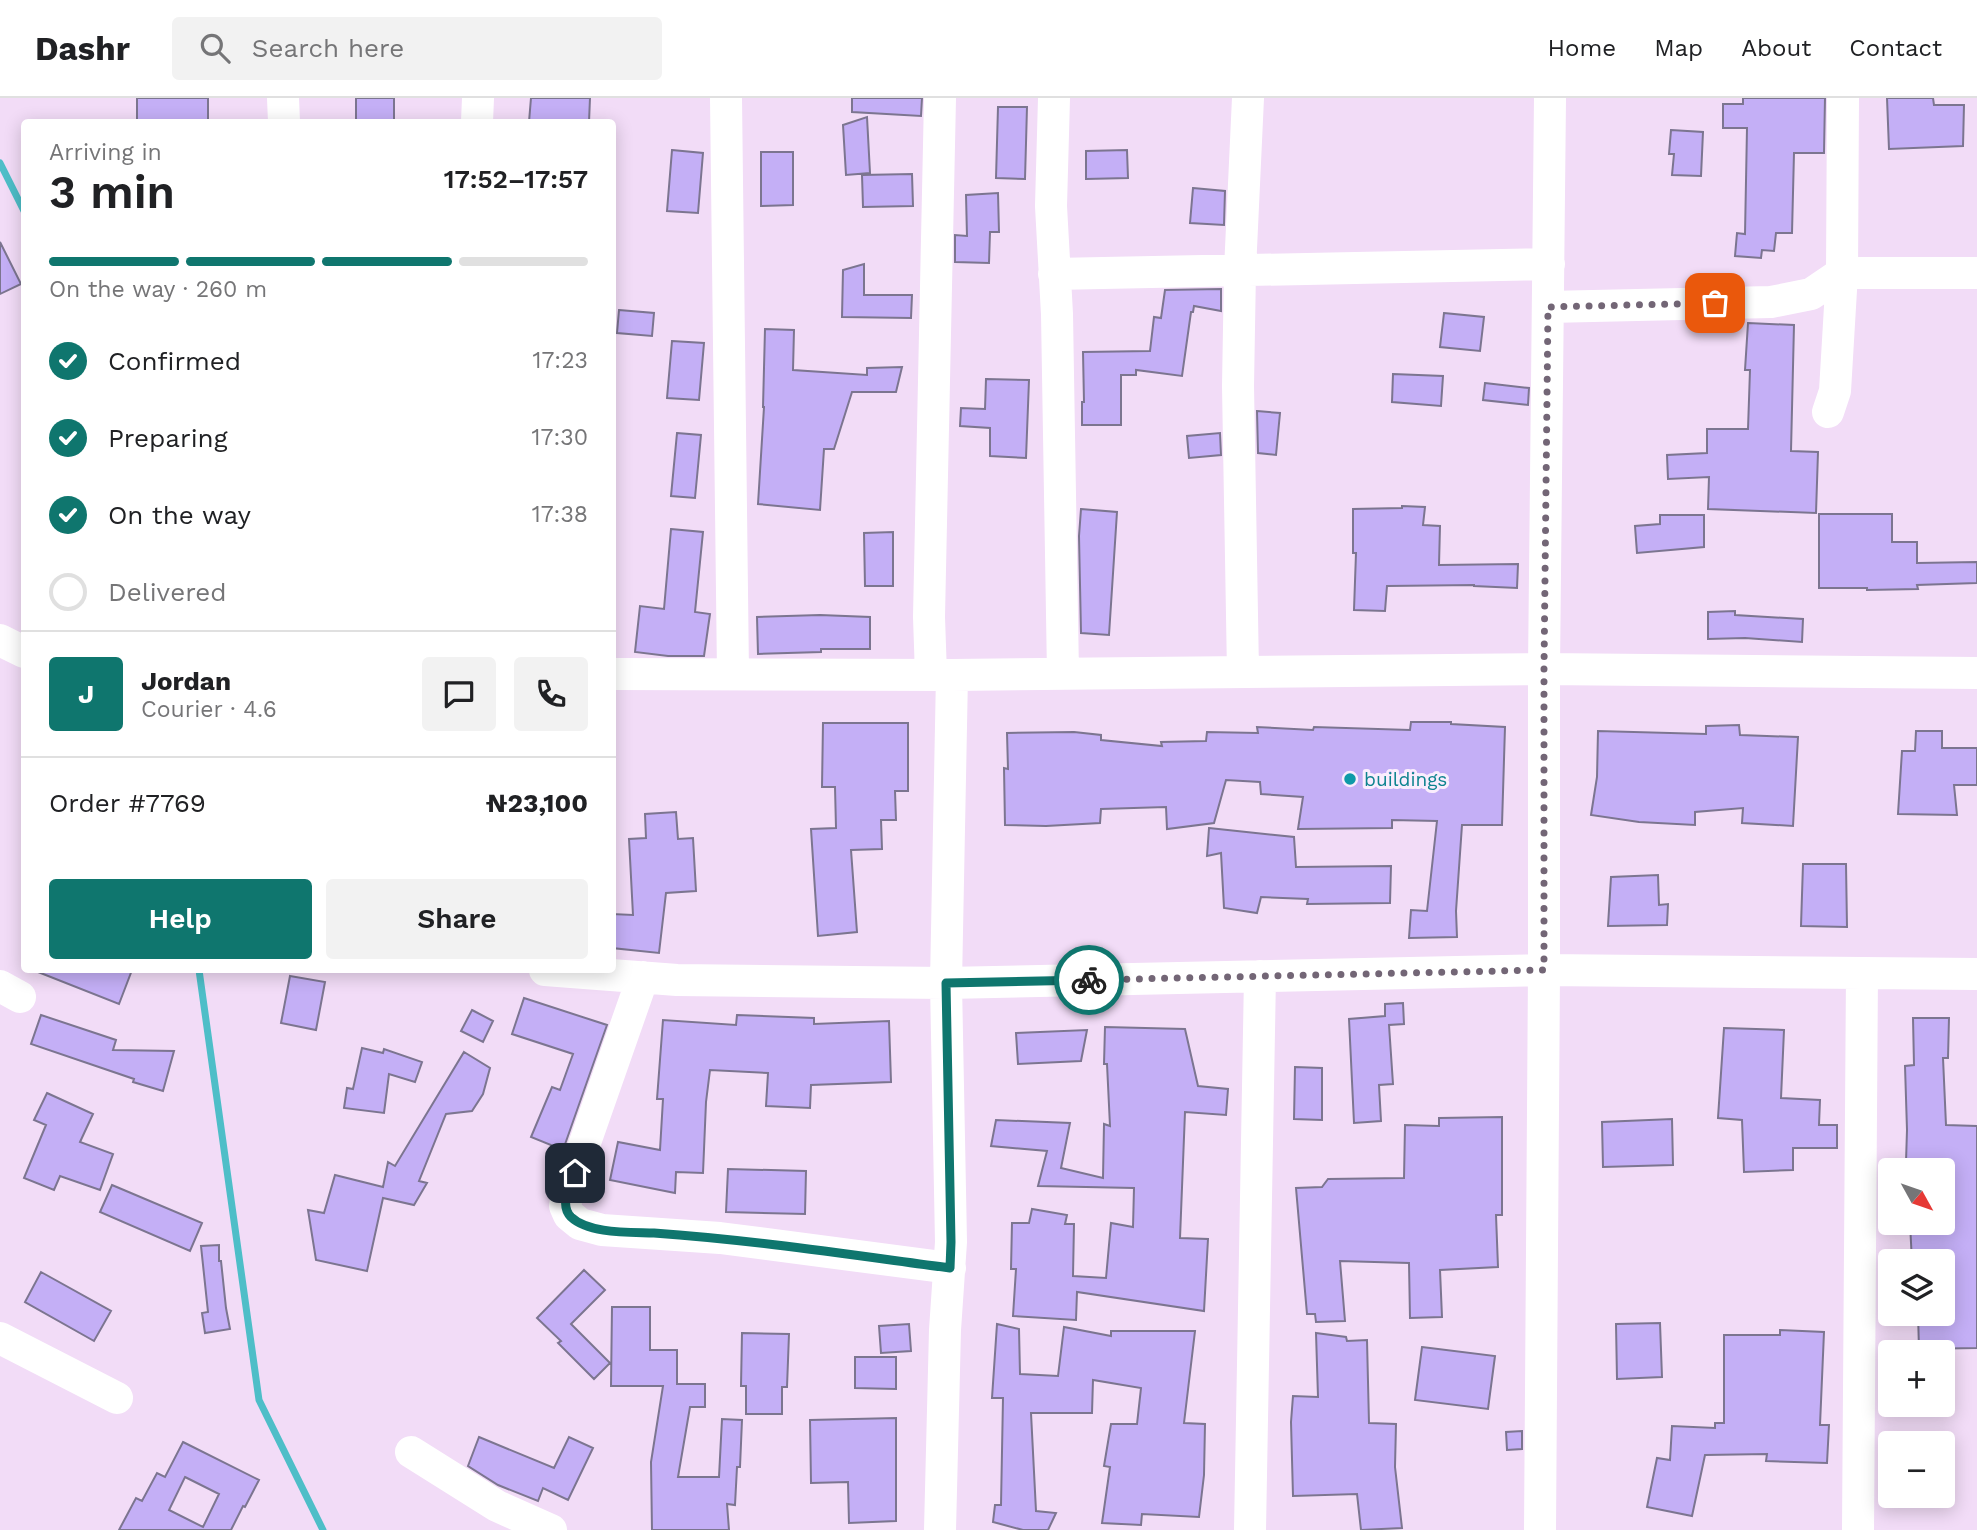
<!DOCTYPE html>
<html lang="en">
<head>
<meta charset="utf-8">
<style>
  :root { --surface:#fff; --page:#f2f2f2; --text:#202124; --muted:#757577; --line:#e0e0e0; --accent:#0f766e }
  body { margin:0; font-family:"Work Sans",sans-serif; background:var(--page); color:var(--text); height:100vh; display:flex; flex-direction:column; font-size:26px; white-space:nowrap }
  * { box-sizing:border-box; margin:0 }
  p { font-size:23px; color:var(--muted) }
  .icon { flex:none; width:38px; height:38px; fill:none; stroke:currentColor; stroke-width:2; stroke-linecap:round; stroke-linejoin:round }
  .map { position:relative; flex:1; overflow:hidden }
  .drawer { position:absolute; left:21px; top:21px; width:595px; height:854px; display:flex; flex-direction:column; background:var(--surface); border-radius:7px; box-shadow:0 4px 18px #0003 }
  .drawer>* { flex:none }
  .needle { width:46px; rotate:130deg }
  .tools { position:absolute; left:1878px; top:1060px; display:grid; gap:14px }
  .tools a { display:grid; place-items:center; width:77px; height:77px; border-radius:7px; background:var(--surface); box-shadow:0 4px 18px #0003; font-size:35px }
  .pin { position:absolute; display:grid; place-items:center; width:60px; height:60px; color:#fff; margin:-30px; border-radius:14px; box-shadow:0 4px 10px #0006 }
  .courier { position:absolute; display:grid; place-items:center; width:70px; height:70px; margin:-35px; border:5px solid #0f766e; border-radius:50%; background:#fff; color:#222; box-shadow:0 2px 9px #0007 }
  .overview em { font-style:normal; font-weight:600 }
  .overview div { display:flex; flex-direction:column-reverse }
  .overview { display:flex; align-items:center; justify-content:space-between; height:119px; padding:0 28px }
  h1 { font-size:46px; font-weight:600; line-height:52px }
  .bar { display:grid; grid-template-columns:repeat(4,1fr); gap:10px 7px; align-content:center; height:84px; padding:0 28px }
  .bar i { height:9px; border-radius:5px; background:var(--line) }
  .bar .current { background:var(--accent) }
  .bar p { grid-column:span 4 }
  .line { display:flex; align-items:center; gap:18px; padding:0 28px; border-top:2px solid var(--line) }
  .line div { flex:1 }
  .round { display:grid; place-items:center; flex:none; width:74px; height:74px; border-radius:7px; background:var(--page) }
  ol { padding:0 28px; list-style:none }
  li { display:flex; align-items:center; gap:21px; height:77px }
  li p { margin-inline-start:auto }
  li .icon { padding:7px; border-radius:50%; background:var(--accent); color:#fff; stroke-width:4 }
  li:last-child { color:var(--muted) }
  li i { width:38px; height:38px; border:4px solid var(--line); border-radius:50% }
  .action { display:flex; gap:14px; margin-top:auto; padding:14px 28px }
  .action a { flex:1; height:80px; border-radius:7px; background:var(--accent); color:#fff; font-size:28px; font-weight:600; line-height:80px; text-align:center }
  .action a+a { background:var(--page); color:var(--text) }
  header { display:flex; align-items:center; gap:42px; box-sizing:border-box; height:98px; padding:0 35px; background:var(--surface); border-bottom:2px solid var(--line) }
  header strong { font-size:33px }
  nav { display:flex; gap:38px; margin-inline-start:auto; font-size:24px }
  .search { width:490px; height:63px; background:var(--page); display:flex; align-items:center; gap:18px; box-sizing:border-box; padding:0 24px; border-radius:7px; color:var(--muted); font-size:26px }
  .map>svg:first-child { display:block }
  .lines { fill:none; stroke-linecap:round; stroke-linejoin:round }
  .stream { stroke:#4ebec8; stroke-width:7 }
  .building { fill:#c4aff6; stroke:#7c7590; stroke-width:2; fill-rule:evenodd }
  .minor { stroke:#fff; stroke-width:32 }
  .done { stroke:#736676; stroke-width:7; stroke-dasharray:0 12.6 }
  .route { stroke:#0f766e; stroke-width:9 }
  .culture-dot { fill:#0f9aa8; stroke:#faedfd; stroke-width:2.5 }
  .labels { text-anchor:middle; stroke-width:6; stroke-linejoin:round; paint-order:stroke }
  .culture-label { font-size:19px; fill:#0d838f; stroke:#faedfd; text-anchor:start }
</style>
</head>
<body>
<header>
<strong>Dashr</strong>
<div class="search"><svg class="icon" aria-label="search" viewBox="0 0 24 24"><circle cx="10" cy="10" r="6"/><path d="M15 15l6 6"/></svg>Search here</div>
<nav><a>Home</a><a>Map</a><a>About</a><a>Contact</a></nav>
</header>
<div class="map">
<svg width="1977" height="1432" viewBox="0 0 1977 1432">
  <rect width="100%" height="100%" fill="#f2dcf7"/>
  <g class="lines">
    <path class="stream" d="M0,65L24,113
      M199,872L259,1302L323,1432"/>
  </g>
  <path class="building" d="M137,0H208V24H137Z
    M356,0H394V24H356Z
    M531,0H590L589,24H529Z
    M852,0H922L921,18L852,14Z
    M1743,0H1825L1824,55H1794L1792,135H1776L1774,153L1762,152L1761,160L1735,158L1737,135L1745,136L1747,30H1723V6H1743Z
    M1887,0H1933L1934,7H1964L1963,48L1889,51Z
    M998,9H1027L1025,81L996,80Z
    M867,19L870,75L846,77L843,27Z
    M1671,32L1703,34L1701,78L1672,77L1674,56H1669Z
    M672,52L703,55L698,115L667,113Z
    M1127,52L1128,80L1086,81V53Z
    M761,54H793V107L761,108Z
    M912,76L913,108L863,109L862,77Z
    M1193,90L1225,93L1224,127L1190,125Z
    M998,95L999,134H990L989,165L955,164V137L967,138L966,97Z
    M0,144L21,186L0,196Z
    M864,166V197H912L911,220L842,219L843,172Z
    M1221,191V213L1194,208L1193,214H1191L1182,278L1136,272V277H1121V327H1082V304H1084L1083,254L1150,253L1154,219L1161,220L1165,192Z
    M619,212L654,215L652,238L617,235Z
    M1444,215L1484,219L1480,253L1440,249Z
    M1748,225L1794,227L1791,353L1818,354L1816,415L1708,411L1709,379L1668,381L1667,357L1707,355V331H1748L1750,272H1745Z
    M765,231L794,232L793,272L867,277V270L902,269L896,294H852L834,351H824L820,412L758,406L764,309H763Z
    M672,243L704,245L699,302L667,300Z
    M1393,276L1443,278L1441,308L1392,304Z
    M986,281L1029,282L1026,360L990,358V330L960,328L961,310L985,311Z
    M1485,285L1529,290L1528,307L1483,302Z
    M1257,313L1280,315L1276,357L1258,355Z
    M677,335L701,337L695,400L671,398Z
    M1220,335L1221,357L1189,360L1187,338Z
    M1402,408L1425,409L1423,427L1440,428L1439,467L1518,466L1517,490L1474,488V487L1387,488L1385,513L1354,512L1356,455H1353V411L1402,410Z
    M1081,411L1117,414L1109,537L1081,535L1079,438Z
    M1819,416H1892V444H1917V465L1977,464V485L1917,487L1918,491L1867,492V490H1819Z
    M1660,417H1704V449L1637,455L1635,428L1660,426Z
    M671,431L703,434L695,514L710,516L704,558H668L635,554L640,508L664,511Z
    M893,434V488H865L864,435Z
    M1735,513V517L1803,521L1802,544L1745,540L1708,541V514Z
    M820,517L870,519V551H821V554L758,556L757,519Z
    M1411,624H1451V626L1505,629L1502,727H1462L1456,813L1457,839L1409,840L1411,812L1427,813L1437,723L1392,722V730L1298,731L1303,699L1261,696L1260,684L1226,682L1214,725L1167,731L1166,709L1101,711L1100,725L1046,728L1005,727L1004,670L1008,671L1007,635L1074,634L1101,637V642L1162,648L1161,644L1206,643L1207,634L1258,635L1257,629L1313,632L1314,629L1410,632Z
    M823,625H908V693H895L896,722H881L882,751L851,752L857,834L818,838L811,731L836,730L835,689H822Z
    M1739,627L1740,637L1798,639L1793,728L1742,725L1743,710L1695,714V727L1639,724L1591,717L1597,679L1598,633L1706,636V628Z
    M1916,633H1942V650H1977V687H1954L1957,717L1898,716L1902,653H1915Z
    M676,714L678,741L693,740L696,793L666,795L659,855L612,850V816L633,817L629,741L646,740L645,716Z
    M1209,730L1294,739L1296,769L1391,768L1390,805L1307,806L1308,801L1261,799L1257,815L1224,810L1221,755L1207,758Z
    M1803,766H1846L1847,829L1801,828Z
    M1658,777L1659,807L1668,806L1667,827L1608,828L1611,779Z
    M33,872H132L119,906Z
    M290,878L325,884L316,932L281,925Z
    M524,900L607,927L563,1052L531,1039L552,989L560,992L573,956L512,936Z
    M1403,905L1404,926L1389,927L1393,986L1379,987L1381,1023L1354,1025L1349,921L1385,918V906Z
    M472,912L493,923L483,944L461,933Z
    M41,917L116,942L113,952L174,953L163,993L133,984L134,981L31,946Z
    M737,917L814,920V926L889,923L891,984L811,987L810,1010L766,1008L768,975L710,972L706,1004L703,1075L676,1074L675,1095L610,1082L618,1044L660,1052L663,1001H657L663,922L736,927Z
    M1913,920H1949L1948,960H1943L1946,1027L1977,1028V1250L1919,1251L1918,1216H1942V1164H1912L1910,1125H1942V1066L1906,1064L1907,1032L1905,968L1914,967Z
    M1105,929L1185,931L1198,988L1228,991L1226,1017L1185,1014L1180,1140L1208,1141L1204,1213L1077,1194L1076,1222L1013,1218L1016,1171H1011L1012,1125H1029L1032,1111L1067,1117L1065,1126H1074L1073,1178L1106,1180L1111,1125L1133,1129L1134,1090L1038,1088L1047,1053L991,1048L996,1022L1070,1025L1061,1070L1103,1080L1104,1026L1110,1028L1107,966H1104Z
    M1724,930L1784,932L1781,1000L1820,1002L1819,1027H1837V1050H1793V1072L1744,1074L1742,1022L1718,1020Z
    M1087,932L1081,963L1018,966L1016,935Z
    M362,950L383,955L384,951L422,964L415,984L389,976L384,1015L344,1010L347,990L353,991Z
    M464,954L490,970L483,996L472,1013L446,1016L419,1083L427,1085L414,1107L383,1100L367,1173L316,1162L308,1112L324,1115L335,1077L383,1089L388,1064L395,1068Z
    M1295,969L1322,970V1022L1294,1021Z
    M47,995L93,1016L80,1044L113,1056L100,1092L60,1078L54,1092L24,1080L46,1027L34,1022Z
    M1502,1019V1117H1496L1498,1169L1440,1172L1442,1219L1410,1220L1409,1165L1340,1163L1345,1223L1316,1224L1315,1216H1307L1296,1090L1322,1089L1328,1081L1404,1080L1405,1027L1439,1028V1020Z
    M1672,1021L1673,1067L1603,1069L1602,1024Z
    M728,1071L806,1073L805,1116L726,1114Z
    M112,1087L202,1125L190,1153L100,1114Z
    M219,1147V1163H221L226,1210L230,1231L205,1235L202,1215L208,1214L201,1148Z
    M584,1172L605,1192L571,1226L610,1265L594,1281L558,1245L561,1243L537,1220Z
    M41,1174L111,1213L94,1243L25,1204Z
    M612,1209H650V1252H677V1286H705V1309H690L678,1379H719L722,1321L742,1322L740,1369H737L735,1407L727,1406L729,1432H652L651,1364L663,1288H611Z
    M1660,1225L1662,1279L1617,1281L1616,1226Z
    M909,1226L911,1253L881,1255L879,1228Z
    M997,1226L1019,1231L1020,1276L1058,1278L1064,1229L1111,1238V1233H1195L1184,1325L1205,1326L1204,1377L1199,1419L1142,1416L1141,1427L1102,1425L1110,1369L1104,1368L1111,1326H1137L1141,1290L1093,1282L1092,1315H1031L1036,1413L1056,1415L1048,1432H1023L993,1424L995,1407H1001L1003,1300H992Z
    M1780,1232L1824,1234L1820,1327H1829L1827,1365L1766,1363L1767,1356L1705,1357L1692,1418L1647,1409L1657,1360L1670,1362L1672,1328L1715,1330V1325H1724V1237H1780Z
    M742,1235L789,1236L787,1289H782V1316H746V1288H741Z
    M1316,1235L1346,1239L1347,1243L1367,1242L1369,1325L1396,1326L1395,1369L1402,1430L1361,1432L1357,1396L1293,1398L1291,1324L1293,1298L1318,1299Z
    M1422,1249L1495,1258L1488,1311L1415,1302Z
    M855,1259H896V1291L855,1290Z
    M896,1320V1423L849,1425L848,1384L811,1385L810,1322Z
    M1522,1333V1351L1507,1352L1506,1334Z
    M479,1339L554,1370L569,1339L593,1350L568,1402L543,1390L538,1403L498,1387L468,1368Z
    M183,1344L259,1382L245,1409L243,1408L231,1432H119L136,1400L142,1403L157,1375L165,1379ZM185,1379L219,1396L203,1429L169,1412Z"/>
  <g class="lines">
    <path class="minor" d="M283,0L284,24
      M726,0L733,576
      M1054,0L1051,108L1057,216L1063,576
      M477,24L478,0
      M1054,176L1549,166
      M1548,209L1771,204L1811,196L1842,175H1977
      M1828,314L1835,293L1842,175L1843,0
      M0,542L24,554
      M1243,574L1238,288L1240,172L1248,0
      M612,576L952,577L1544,571L1977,575
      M931,577L929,519L940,0
      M545,872L677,882L946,885L1544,872L1977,876
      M643,879L568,1093L565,1108L569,1117L580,1126L602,1132L720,1140L950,1170
      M0,888L20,899
      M0,1240L117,1300
      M411,1354L497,1408L551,1432
      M940,1432L945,1232L951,1144L946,885L952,577
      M1250,1432L1260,878
      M1540,1432L1544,872V571L1550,0
      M1858,1432L1862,875"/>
  </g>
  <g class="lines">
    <path class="done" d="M1089,882L1544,872V571L1548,209L1715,205"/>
    <path class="route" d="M575,1075C570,1088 559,1107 571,1119C589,1136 630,1134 654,1135C753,1142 852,1157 950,1170L951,1144L946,885L1089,882"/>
  </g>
  <circle class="culture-dot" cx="1350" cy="681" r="7"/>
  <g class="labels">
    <g class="culture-label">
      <text x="1364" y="688">buildings</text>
    </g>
  </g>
</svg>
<div class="tools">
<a><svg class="needle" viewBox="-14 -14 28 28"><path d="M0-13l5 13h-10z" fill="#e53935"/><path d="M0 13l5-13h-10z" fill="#757577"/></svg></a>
<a><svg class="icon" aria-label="layers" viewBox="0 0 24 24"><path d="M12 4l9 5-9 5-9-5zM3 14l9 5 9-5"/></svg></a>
<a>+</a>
<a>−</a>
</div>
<div class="pin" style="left:1715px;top:205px;background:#ea580c"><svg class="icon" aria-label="bag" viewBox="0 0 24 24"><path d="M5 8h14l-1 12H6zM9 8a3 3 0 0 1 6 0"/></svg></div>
<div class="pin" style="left:575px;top:1075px;background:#1f2937"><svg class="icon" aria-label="home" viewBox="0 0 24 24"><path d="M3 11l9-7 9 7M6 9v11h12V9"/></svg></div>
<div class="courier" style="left:1089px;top:882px"><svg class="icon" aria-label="bike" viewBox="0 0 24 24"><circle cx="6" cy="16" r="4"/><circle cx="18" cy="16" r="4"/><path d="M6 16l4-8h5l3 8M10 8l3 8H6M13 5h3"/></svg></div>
<section class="drawer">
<div class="overview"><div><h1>3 min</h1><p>Arriving in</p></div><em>17:52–17:57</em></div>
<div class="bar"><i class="current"></i><i class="current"></i><i class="current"></i><i></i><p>On the way · 260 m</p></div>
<ol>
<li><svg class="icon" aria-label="check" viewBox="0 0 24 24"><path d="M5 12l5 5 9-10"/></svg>Confirmed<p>17:23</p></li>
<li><svg class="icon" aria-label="check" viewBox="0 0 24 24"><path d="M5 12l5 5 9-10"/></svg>Preparing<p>17:30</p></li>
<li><svg class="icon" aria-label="check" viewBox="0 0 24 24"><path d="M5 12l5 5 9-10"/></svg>On the way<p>17:38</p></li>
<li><i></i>Delivered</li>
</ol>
<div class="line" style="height:126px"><b class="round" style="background:var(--accent);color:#fff">J</b><div><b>Jordan</b><p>Courier · 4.6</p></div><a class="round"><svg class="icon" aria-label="chat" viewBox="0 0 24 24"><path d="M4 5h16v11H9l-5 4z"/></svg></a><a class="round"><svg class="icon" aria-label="phone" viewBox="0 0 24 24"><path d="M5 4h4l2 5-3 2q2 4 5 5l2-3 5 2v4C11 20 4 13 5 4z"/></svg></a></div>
<div class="line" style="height:91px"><div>Order #7769</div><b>₦23,100</b></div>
<div class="action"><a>Help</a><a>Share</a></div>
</section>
</div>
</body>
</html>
